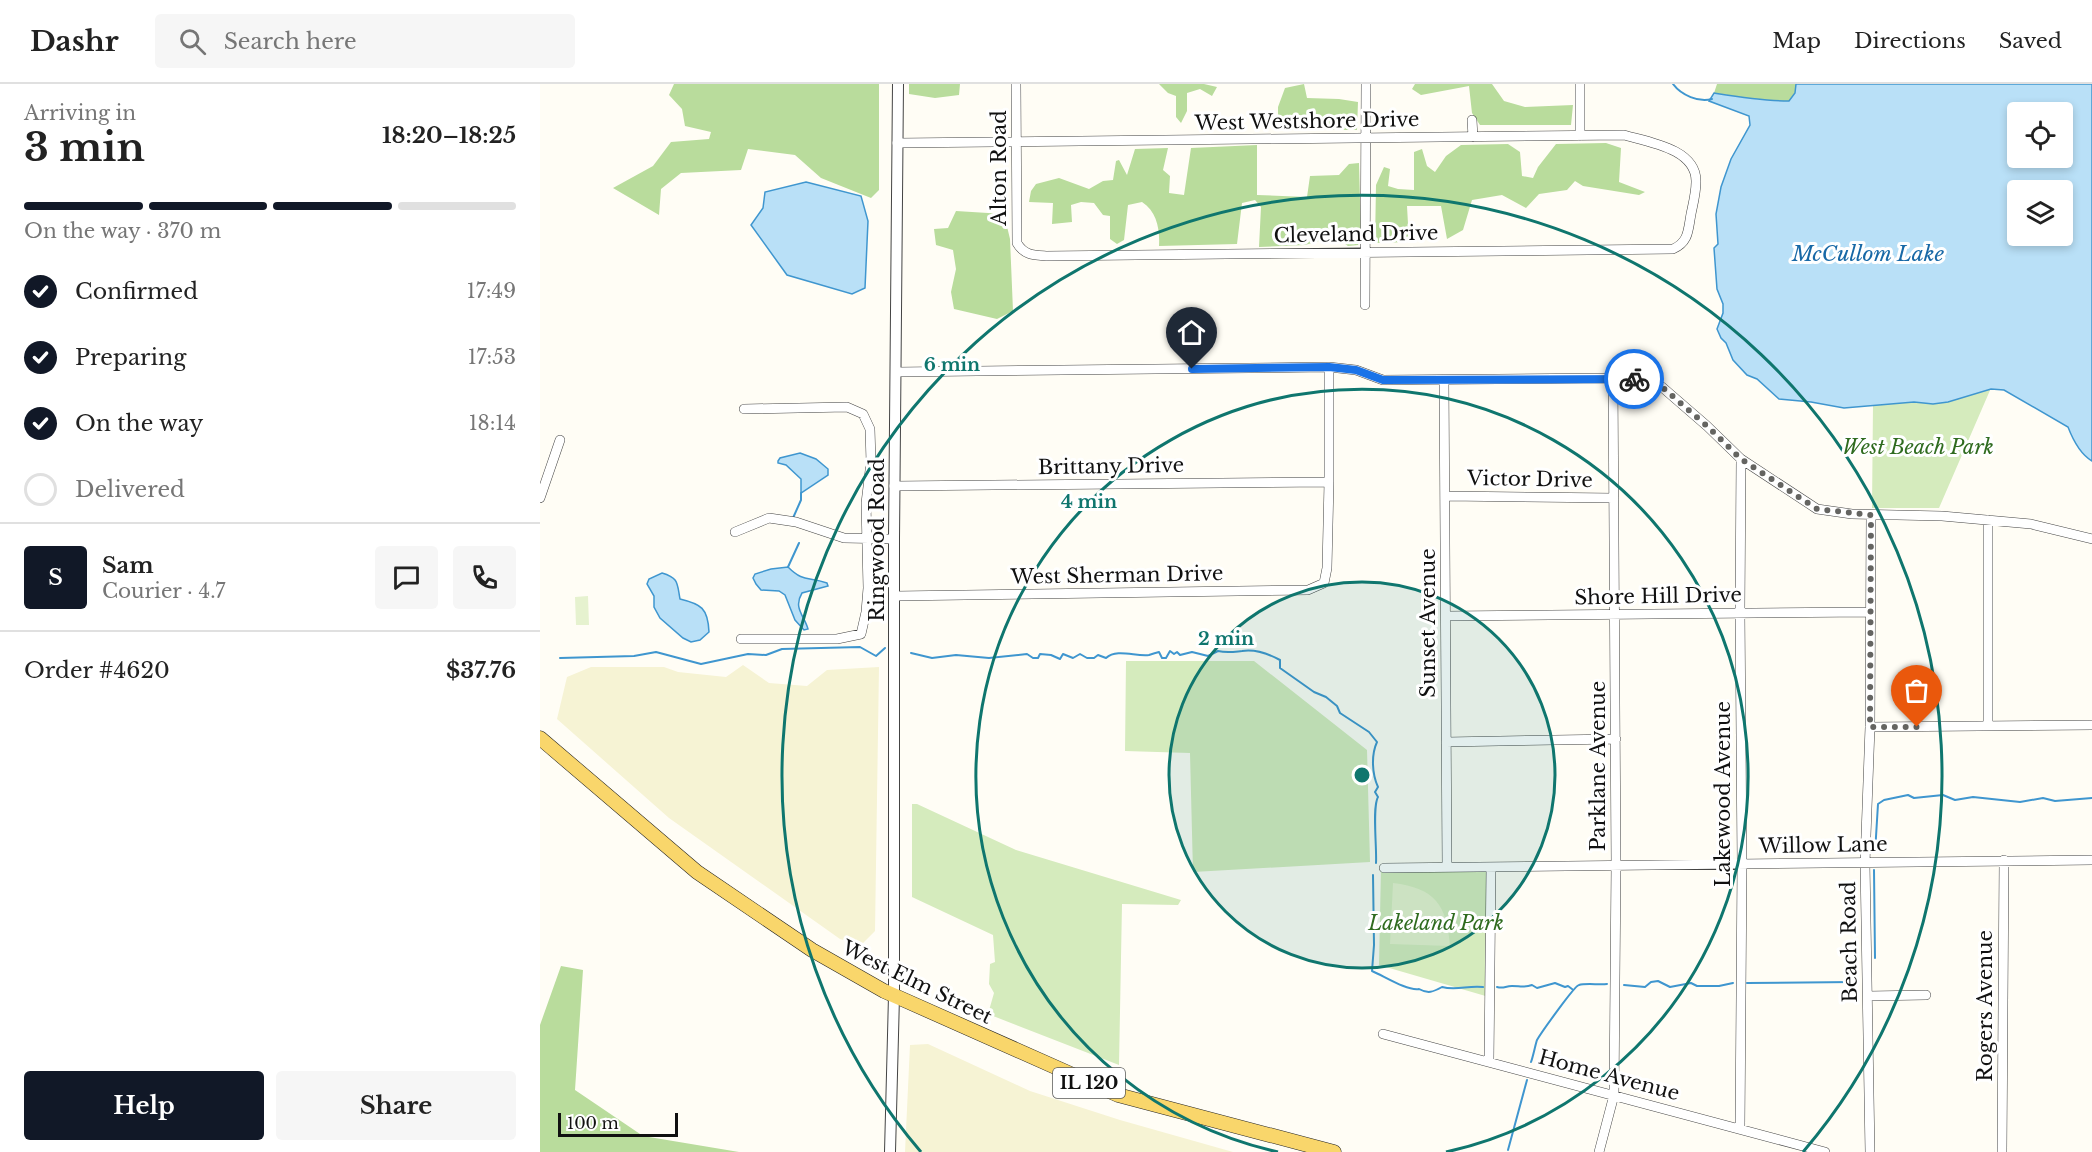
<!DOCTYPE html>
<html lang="en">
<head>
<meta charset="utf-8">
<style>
  :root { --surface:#fff; --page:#f6f6f6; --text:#222; --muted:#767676; --line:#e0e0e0; --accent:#111827 }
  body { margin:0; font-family:"Libre Baskerville",serif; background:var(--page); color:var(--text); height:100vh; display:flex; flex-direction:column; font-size:22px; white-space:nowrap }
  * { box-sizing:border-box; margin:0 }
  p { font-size:20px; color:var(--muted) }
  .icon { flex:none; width:33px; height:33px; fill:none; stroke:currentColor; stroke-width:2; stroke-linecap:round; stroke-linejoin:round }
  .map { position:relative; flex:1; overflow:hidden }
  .panel { display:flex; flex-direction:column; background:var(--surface); width:540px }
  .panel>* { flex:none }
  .buttons { position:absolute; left:1467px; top:18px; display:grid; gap:12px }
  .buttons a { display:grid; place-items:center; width:66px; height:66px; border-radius:6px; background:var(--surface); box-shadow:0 3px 9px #0003; font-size:30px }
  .scale { position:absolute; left:18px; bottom:15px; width:120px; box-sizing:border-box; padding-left:6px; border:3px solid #111; border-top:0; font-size:16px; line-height:21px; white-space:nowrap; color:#111; -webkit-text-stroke:4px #fff; paint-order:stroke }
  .pin { position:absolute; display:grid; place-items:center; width:51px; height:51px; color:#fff; margin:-62px -26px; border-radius:50% 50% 50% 0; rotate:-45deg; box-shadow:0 0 6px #0007 }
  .pin .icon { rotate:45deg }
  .courier { position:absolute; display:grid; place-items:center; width:60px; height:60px; margin:-30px; border:4px solid #1a73e8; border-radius:50%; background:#fff; color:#222; box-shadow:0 2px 8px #0007 }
  .head em { font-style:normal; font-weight:700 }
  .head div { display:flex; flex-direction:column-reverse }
  .head { display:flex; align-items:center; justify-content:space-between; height:102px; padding:0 24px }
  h1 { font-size:39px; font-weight:700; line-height:45px }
  .bar { display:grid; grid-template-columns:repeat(4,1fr); gap:9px 6px; align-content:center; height:72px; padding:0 24px }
  .bar i { height:8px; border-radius:4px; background:var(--line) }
  .bar .active { background:var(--accent) }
  .bar p { grid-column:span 4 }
  .line { display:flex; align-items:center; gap:15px; padding:0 24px; border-top:2px solid var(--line) }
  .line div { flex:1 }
  .round { display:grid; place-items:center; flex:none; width:63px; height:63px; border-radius:6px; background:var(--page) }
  ol { padding:0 24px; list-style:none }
  li { display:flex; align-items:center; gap:18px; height:66px }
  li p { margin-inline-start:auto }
  li .icon { padding:6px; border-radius:50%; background:var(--accent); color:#fff; stroke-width:4 }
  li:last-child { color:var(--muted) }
  li i { width:33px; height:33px; border:3px solid var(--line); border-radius:50% }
  .action { display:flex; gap:12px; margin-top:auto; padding:12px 24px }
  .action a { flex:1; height:69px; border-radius:6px; background:var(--accent); color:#fff; font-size:24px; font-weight:700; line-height:69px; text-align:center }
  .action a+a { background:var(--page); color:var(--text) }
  header { display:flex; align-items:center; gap:36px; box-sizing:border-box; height:84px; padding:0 30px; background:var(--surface); border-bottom:2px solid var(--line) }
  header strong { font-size:28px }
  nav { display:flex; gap:33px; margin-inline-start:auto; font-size:21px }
  .search { width:420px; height:54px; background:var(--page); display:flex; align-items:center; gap:15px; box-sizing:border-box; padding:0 21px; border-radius:6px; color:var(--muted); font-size:22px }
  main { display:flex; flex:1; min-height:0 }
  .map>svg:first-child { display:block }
  .farmland { fill:#f6f3d4 }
  .green { fill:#d5ebbd }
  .forest { fill:#b9dc9c }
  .pitch { fill:#e6f2cf }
  .water { fill:#b9e0f7; stroke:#3f96cf; stroke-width:1.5; fill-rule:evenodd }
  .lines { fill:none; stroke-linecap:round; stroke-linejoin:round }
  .stream { stroke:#3f96cf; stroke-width:2 }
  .minor-casing { stroke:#444; stroke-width:10 }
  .tertiary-casing { stroke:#444; stroke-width:12 }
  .primary-casing { stroke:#222; stroke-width:15 }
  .minor { stroke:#fff; stroke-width:9 }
  .tertiary { stroke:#fff; stroke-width:10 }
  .primary { stroke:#f9d66b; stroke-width:14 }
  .done { stroke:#646461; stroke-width:6; stroke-dasharray:0 10.8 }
  .route { stroke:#1a73e8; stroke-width:8 }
  .ring { fill:none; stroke:#0f766e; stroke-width:3 }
  .labels { text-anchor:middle; stroke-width:6; stroke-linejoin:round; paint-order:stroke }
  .shield { fill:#fff; stroke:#585858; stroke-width:1.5 }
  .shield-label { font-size:18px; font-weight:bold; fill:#111 }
  .street-label { font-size:20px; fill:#111; stroke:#fff }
  .park-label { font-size:20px; font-style:italic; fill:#2f6b1f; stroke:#fff }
  .water-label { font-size:21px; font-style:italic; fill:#1768a6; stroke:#fff }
  .centre { fill:#0f766e; stroke:#fff; stroke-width:3 }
  .ring-label { font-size:18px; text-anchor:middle; font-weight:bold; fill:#0f766e; stroke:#fff; stroke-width:6; stroke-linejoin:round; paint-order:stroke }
</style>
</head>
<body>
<header>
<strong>Dashr</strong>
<div class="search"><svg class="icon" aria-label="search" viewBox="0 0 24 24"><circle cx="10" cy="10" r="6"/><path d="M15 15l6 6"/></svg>Search here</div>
<nav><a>Map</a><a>Directions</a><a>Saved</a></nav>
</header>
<main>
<section class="panel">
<div class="head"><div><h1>3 min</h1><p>Arriving in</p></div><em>18:20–18:25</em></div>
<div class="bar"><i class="active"></i><i class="active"></i><i class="active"></i><i></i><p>On the way · 370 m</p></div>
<ol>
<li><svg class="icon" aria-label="check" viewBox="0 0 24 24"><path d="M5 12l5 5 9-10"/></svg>Confirmed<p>17:49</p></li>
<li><svg class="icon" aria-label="check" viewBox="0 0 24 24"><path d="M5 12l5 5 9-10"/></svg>Preparing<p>17:53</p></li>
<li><svg class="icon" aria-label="check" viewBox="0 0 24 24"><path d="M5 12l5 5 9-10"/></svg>On the way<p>18:14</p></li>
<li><i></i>Delivered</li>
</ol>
<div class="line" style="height:108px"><b class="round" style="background:var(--accent);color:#fff">S</b><div><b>Sam</b><p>Courier · 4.7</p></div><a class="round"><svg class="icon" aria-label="chat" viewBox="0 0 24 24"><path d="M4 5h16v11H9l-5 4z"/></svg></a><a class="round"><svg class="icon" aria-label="phone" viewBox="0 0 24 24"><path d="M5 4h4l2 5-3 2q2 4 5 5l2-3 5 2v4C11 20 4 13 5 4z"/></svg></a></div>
<div class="line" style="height:78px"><div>Order #4620</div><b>$37.76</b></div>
<div class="action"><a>Help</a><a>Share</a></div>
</section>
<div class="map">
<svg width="1552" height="1068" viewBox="0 0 1552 1068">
  <rect width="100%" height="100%" fill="#fffdf5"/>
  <path class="farmland" d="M203,581L229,599L267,602L287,586L339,583L335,847L321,861L300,855L129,734L17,635L27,593L51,583H124L138,588L186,593Z
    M388,960L490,1007L580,1036L693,1068H365L370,961Z"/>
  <path class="green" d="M1451,304L1399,424H1332L1333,321L1374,318L1393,320Z
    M586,577H714L827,666L830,778L653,788L650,669L585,667Z
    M377,720L476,766L641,816L638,821L582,820L579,981L448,930L454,909L449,900L450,880L455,878L453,851L372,813V720Z
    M951,783L949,913L839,881L841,784Z"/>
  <path class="forest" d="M134,0H339V106L331,114L281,94L255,71L208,65L201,86L141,89L121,105L119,131L73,104L113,82L131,58L169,55L171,48L145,42L142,25L129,11Z
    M369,0H420L419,11L395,14L369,10Z
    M619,0H664L677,3L672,12L660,5L647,9V27L641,39L636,33V12L628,9Z
    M764,0L767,14L799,15L818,18L817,46H738V23L745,4Z
    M875,0H952L964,17L985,23L1033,21L1031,41H940L932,29L929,2L881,11L872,5Z
    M1177,0H1256L1255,9L1249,17C1224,17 1199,13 1174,9Z
    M1066,59L1081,64L1079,98L1105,108L1099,111L1043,102L1035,97L1027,106L999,110L986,124L962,111L932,116L923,146L907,155L901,122H867L869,158L835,159L836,101L844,83L850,85L848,102L858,105L874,106V68L882,65L887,82L895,88L906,72L921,61L968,60L980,68L982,92L993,94L998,83L1016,60Z
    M717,61V111L767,113L770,92L799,91L809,80L819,79L821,154L818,161L808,162L801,157H779L765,161L719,163L721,123L715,116L702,119L697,160L619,162C620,145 617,128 602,118L588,121L584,156L577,160L570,155V132L563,131L554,119L541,118L531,121L532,138L512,140L513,119L489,118L491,107L496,100L519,94L549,105L563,97L573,96L576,77L579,76L587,91L595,65L628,64L623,86L630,92L629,109L644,111L651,64Z
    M416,127L464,130L470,155L473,227L457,235L414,225L411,208L416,185L413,166L396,161L394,145L408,144Z
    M21,882L43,886L35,1006L103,1052L199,1068H0V941Z"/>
  <path class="pitch" d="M48,512L49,541H36L35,513Z
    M853,799C895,804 907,821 910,862L850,860Z"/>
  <path class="water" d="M1256,0H1552V377C1540,370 1533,356 1528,343L1464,306L1451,305L1408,318L1393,320L1374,318L1304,324L1271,318L1239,315L1217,295L1207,291L1193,276L1186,259L1181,254L1177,245L1183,229V220L1177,205L1174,164L1178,160L1176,130L1181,103L1191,75L1210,41L1209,32L1169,17L1174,9C1199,13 1223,17 1249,17L1255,9ZM1522,28V74H1478V28ZM1522,106V152H1478V106Z
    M266,98L321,112L328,137L325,204L312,210L247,191L211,141L223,124L225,108Z
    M260,369L276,375L288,385V391L261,409V395L246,381L238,379V377L240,374Z
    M248,483C264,499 268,492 287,499L288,502L262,509C253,524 264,531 268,545L264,546L255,536L245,511L239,507L221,506L216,500L213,494L215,490L231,485Z
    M122,489C139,494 137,499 140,515C161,520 168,524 169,548L160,556L151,558L143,554L120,534L114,523V512L107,500L109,495Z"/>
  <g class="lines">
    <path class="stream" d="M1133,0C1141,11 1159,19 1172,15
      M253,434L261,416V409
      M248,483L259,459
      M371,569L392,574L416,571L449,574L487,570L493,574H498L500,570L511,571L520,575L523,570L533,574L540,570L547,574H554L558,571L566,574C577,564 596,573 609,571C612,570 615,569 619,568L622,574H626L630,567L634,570L637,568L640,571L652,568L668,572L678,567C687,569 692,568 702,567C715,565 729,570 740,576V584L774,608L786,613L797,622L800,629L829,648L837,658C831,671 832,690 838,703L835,708L838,713C832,723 837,764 836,779
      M20,574L94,572L116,568L161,580L208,570L226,571L242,565L320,563L336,572L345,564
      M1335,769L1338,720L1344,716L1368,711L1374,714L1403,711L1415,716L1433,713L1480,718L1503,714L1515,717L1552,714
      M1334,786L1335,874
      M833,791L834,861L832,887C844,892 867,907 879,905C888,910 893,908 902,903C917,907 928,901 943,903
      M1207,899L1314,898
      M1084,901L1105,903L1111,898L1118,897L1130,903L1151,899L1157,902H1179L1193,899
      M957,903C964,905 965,902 972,902C980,902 984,904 992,901L997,904L1015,899L1025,903L1028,902L1032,905
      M991,978C993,973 996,958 997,956C1001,949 1035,901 1039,901C1045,899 1060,901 1067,900
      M968,1066L987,996"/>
    <g class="minor-casing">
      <path id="minor" d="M1040,0V52
        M932,36L933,53
        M357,59L1084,51C1109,58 1157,65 1156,98C1156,109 1153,120 1151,130C1148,146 1149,158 1133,165L506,172C493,171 484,171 477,159L476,0
        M825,221L826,0
        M356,288L789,283L816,286L843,296L1073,294L1103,296L1122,303L1167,342L1201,375L1277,425L1312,430L1402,432L1491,440L1552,455
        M904,296L907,783
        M354,402L789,398
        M906,412L1074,414
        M0,414L20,356
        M195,448L229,434L256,438L304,454L354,455
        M355,512L768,506L784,499L787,484L789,398V283
        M907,532L1330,528
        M201,555H297L321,550L326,528L328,504L326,419L331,378L330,345L323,330L307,323L204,325
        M1448,642V436
        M1330,643L1552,641
        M906,658L1076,655
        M844,784L1552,776
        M1328,912L1386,911
        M843,950L1285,1068
        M949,977L951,783
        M1200,1044L1202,780L1200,528L1201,375
        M1059,1068L1074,1011L1076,781L1073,294
        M1330,1068L1325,779L1330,643L1331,431
        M1462,1068L1464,776"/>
    </g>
    <g class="tertiary-casing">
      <path id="tertiary" d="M350,1068L354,912V455L358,0"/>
    </g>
    <g class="primary-casing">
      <path id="primary" d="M0,654L157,788L272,866L344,907L578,1011L794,1068"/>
    </g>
    <use href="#minor" class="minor"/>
    <use href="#tertiary" class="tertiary"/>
    <use href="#primary" class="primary"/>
  </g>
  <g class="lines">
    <path class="done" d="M1094,295L1103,296L1122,303L1167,342L1201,375L1277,425L1331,431L1330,643H1377"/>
    <path class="route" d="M652,285L789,283L816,286L843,296L1094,295"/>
  </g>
  <circle cx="822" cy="691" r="193" fill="#0f766e" fill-opacity=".12"/>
  <g class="ring">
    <circle cx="822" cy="691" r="193"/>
    <path d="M738 1068A386 386 0 1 1 906 1068"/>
    <path d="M381 1068A580 580 0 1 1 1263 1068"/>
  </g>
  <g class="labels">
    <rect class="shield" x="513" y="984" width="72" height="30" rx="4.5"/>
    <g class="shield-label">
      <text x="549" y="1005">IL 120</text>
    </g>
    <g class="street-label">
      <text transform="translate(767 37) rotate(-1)" y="7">West Westshore Drive</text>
      <text transform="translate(459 84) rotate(-90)" y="7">Alton Road</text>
      <text transform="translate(816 150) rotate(-1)" y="7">Cleveland Drive</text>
      <text transform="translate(571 382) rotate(-1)" y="7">Brittany Drive</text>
      <text transform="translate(990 395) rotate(1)" y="7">Victor Drive</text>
      <text transform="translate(337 456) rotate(-90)" y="7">Ringwood Road</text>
      <text transform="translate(577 491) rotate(-1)" y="7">West Sherman Drive</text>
      <text transform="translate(1118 512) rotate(-1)" y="7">Shore Hill Drive</text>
      <text transform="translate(888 539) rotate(-90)" y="7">Sunset Avenue</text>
      <text transform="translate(1058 682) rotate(-90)" y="7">Parklane Avenue</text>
      <text transform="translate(1183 710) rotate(-90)" y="7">Lakewood Avenue</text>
      <text transform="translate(1283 761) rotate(-1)" y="7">Willow Lane</text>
      <text transform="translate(1309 858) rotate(-91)" y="7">Beach Road</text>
      <text transform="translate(377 898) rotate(26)" y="7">West Elm Street</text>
      <text transform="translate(1445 922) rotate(-90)" y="7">Rogers Avenue</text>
      <text transform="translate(1069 991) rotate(15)" y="7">Home Avenue</text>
    </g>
    <g class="park-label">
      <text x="1378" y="370">West Beach Park</text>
      <text x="896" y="846">Lakeland Park</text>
    </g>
    <g class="water-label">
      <text x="1328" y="177">McCullom Lake</text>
    </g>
  </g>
  <circle cx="822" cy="691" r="9" class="centre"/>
  <g class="ring-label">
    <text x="412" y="287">6 min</text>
    <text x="549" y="424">4 min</text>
    <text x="686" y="561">2 min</text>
  </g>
</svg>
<div class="buttons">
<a><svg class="icon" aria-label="locate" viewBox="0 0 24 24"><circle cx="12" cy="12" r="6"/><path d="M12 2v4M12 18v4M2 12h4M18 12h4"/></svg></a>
<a><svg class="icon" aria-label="layers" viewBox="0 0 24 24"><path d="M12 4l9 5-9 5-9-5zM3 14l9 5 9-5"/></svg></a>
</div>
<div class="scale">100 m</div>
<div class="pin" style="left:1377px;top:643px;background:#ea580c"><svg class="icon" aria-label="bag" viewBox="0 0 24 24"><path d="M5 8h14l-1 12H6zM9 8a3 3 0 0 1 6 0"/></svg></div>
<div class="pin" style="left:652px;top:285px;background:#1f2937"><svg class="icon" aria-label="home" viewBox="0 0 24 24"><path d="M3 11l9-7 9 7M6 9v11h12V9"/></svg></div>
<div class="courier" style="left:1094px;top:295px"><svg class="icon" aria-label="bike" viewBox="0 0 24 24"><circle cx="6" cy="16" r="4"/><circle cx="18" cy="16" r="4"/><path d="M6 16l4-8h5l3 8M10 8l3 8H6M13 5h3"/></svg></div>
</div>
</main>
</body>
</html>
